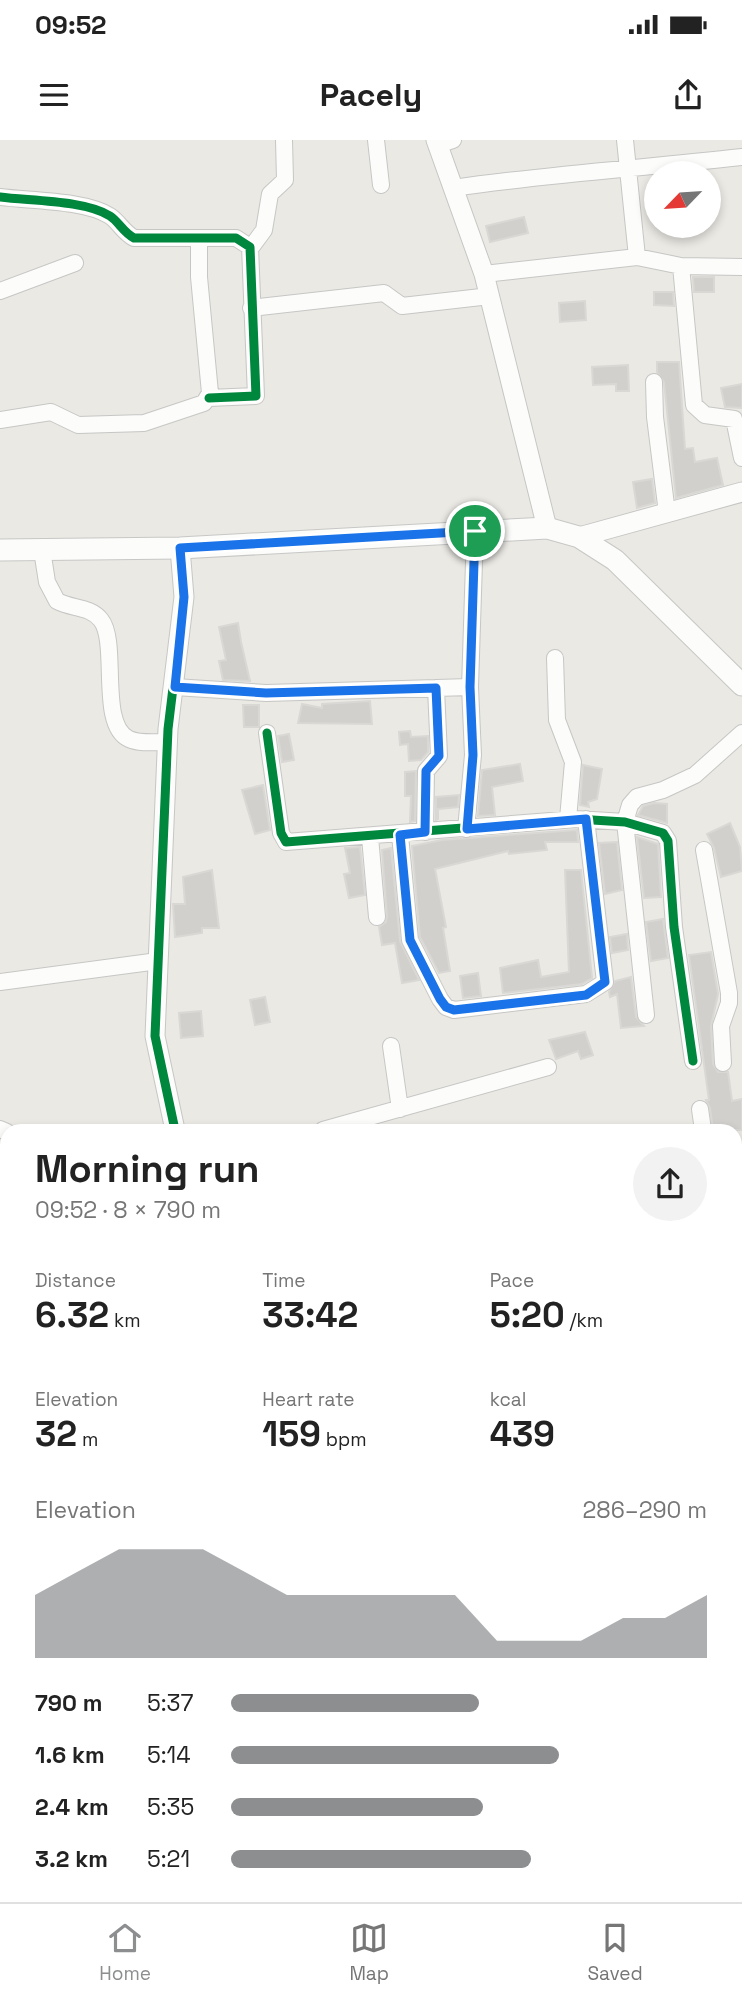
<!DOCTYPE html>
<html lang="en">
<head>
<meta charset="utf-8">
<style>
  :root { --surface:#fff; --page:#f2f2f2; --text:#222; --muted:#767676; --line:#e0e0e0; --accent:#8c8e90 }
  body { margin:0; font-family:"Space Grotesk",sans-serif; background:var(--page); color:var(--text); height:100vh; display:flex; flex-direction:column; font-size:26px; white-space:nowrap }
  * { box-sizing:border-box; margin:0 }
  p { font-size:23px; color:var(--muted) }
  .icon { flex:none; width:38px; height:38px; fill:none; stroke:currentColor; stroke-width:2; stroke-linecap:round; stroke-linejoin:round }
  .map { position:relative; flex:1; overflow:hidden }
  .side { position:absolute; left:0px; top:984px; width:742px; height:779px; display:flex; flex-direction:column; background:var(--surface); border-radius:21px 21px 0 0; box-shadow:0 4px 10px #0003 }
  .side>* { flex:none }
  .needle { width:46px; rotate:245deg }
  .fabs { position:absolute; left:644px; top:21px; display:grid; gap:14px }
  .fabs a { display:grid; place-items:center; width:77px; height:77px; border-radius:50%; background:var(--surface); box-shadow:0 4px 10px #0003; font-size:35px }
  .pin { position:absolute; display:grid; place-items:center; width:60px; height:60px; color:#fff; margin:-30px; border:4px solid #fff; border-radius:50%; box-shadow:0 2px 7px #0007 }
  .round { display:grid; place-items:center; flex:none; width:74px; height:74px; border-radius:37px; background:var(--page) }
  .overview { display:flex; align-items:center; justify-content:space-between; height:119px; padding:0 35px }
  h1 { font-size:38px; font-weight:800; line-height:52px }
  .figures { display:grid; grid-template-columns:repeat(3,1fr); gap:10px; height:119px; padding:7px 35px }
  .figures div { display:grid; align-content:center }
  .figures b { font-size:35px; font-weight:800 }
  .figures small { font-size:19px; font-weight:400 }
  .figures p { font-size:19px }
  .chart { height:196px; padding:14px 35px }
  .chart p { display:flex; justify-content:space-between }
  .chart svg { width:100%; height:126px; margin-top:7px; fill:var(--accent); opacity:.7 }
  ul { padding:0 35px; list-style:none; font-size:23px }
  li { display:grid; grid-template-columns:112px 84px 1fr; align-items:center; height:52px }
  li i { height:18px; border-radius:9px; background:var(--accent) }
  .status { display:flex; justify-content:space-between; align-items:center; height:49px; padding:0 35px; background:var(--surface); direction:ltr }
  .status svg { height:19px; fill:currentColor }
  header { display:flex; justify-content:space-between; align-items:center; height:91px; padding:0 35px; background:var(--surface); font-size:32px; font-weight:800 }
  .dock { display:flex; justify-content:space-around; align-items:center; height:98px; border-top:2px solid var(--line); background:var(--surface); font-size:19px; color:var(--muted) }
  .dock a { display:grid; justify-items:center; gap:4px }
  .dock .active { color:var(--accent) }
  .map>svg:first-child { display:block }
</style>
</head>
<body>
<div class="status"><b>09:52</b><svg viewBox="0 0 49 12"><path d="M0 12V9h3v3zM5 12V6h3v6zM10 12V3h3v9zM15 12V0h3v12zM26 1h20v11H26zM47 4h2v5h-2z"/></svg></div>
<header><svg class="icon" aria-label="menu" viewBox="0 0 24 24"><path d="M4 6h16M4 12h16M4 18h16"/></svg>Pacely<svg class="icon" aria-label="share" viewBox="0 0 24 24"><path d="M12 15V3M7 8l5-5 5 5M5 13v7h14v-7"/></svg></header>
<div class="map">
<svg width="742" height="1762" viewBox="0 0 742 1762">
  <rect width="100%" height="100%" fill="#eae9e4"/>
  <path fill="#d1d0cd" stroke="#d9d8d4" stroke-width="2" d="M524,77l4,16 -38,9 -4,-16z
    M693,137h21v15h-20z
    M654,152h19l1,14 -20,-1z
    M585,161l1,19 -26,2 -1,-19z
    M657,222h22l6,87 8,-1 2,14 22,-4 6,27 -47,13 -12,-116 -7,-10z
    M628,225l1,26h-13v-7l-23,1 -1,-18z
    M742,244v24l-17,-1 -4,-19z
    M652,339l3,24 -18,5 -4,-26z
    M238,483l3,19 9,39 -27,-1 -4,-19 7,-1 -7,-33z
    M370,561l2,23 -74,-1 4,-19 20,4v-4z
    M243,565h16v22h-15z
    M410,591l1,6 17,-1v16l-7,8 -12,1 -1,-17 -8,1 -1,-13z
    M289,594l5,26 -12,2 -4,-26z
    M520,624l3,17 -31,6 3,28 -17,1 4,-46z
    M583,625l19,4 -5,30 -9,3 1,5 -9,-2z
    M416,631l-1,50 -5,1 1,-26h-6v-24z
    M263,645l7,45 -15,4 -13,-44z
    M459,655l-1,12 -20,2v10l-2,1v-23z
    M654,663l13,1v19l-29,-8 5,-9z
    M730,683l10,24 2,24 -21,6 -7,-29 -7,-14z
    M577,690l1,12h-33l2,8 -38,4 -1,-3 -73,18 11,58 -3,1 7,43 -11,2 -19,-36 -8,-91 30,-6z
    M637,697l21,7 3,53 -17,1z
    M617,702l5,48 -17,4 -6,-51z
    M360,707l5,48 -16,3 -5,-24 6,-1 -5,-25z
    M391,708l9,93 19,39 -17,3 -7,-40 -13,2 -3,-18 7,-5 1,-6 -5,-66z
    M212,730l7,58h-17v5l-27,4 -2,-33h12l-2,-27z
    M565,730h16l11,108 -10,6 -79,9 -3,-25 38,-8 3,17 28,-5z
    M663,779l5,39 -17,3 -5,-39z
    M627,794l1,16 -16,3 -2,-16z
    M711,812l7,42 -7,32 2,38 5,8h10l4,29 10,-2v31h-29l-3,-22 -4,-8h3l-20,-145z
    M478,833l3,23 -18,2 -3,-22z
    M631,837l5,40 8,9 -23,2 -4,-34 -7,3 -1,-5 6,-11z
    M265,857l5,25 -15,3 -5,-25z
    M201,871l2,25 -22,2 -2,-25z
    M585,892l8,23 -12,4 -3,-8 -22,8 -7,-19z"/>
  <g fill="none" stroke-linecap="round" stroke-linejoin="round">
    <defs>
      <path id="minor" d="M376,0l5,45
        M625,0l12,117
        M438,5l15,-5
        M453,48c96,-14 192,-20 289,-31
        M0,57c30,4 85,3 110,19 9,6 13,16 24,22h102l14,9 6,149 -47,2
        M250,109l14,-19 6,-36 15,-14 -1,-40
        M681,126l13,139 11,10 29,4 8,39
        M484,134l153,-17 44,9 61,1
        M0,151l75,-28
        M251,168l133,-15 18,13 88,-10
        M654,242l1,35 12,96
        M0,280l51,-8 27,13 66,-2 60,-20 6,-10 -11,-116v-38
        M42,410l5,32 10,19c15,8 33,5 44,19 18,23 -3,105 28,119 11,5 27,3 38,3
        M555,518l2,62 16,42 -5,57
        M175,547l91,6 204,-6
        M267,593l14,100 5,9 290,-23 49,3 38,11 5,8 6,86 19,134
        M466,689l7,-74 -3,-68 5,-156
        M425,692l1,-61 13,-15 -3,-68
        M400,695l10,105 30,59 6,8 8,3 132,-16 19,-12 -19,-163
        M370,697l7,80
        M704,710l25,143v10l-8,23 2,37
        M0,842l158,-21
        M646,875l-21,-193 5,-17 7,-8 26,-7 32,-15 47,-42
        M391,906l9,63
        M700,969l3,21
        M0,989l7,3
        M323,990l225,-63
        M735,1033l7,-1
        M735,1253l7,29
        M0,1313l7,-3
        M735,1331l7,-4
        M0,1336l2,57 5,28
        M735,1375l7,-3
        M735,1388l7,7
        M0,1474l7,1
        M735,1588h7
        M0,1598l7,-1
        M0,1666l7,25
        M735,1698h7
        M157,1755l2,7
        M286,1755l1,7
        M440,1755l2,7
        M30,1762l19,-7
        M677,1762l1,-7"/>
      <path id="tertiary" d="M436,0l48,134 63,254
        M579,397l163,-45
        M175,990l-20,-94 13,-307 16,-132 -4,-49
        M222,1755l1,7"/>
      <path id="secondary" d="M0,410l180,-2 367,-20 32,9 36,23 127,125"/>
    </defs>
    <use href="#minor" stroke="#c6c6c5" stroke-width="18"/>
    <use href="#tertiary" stroke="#c6c6c5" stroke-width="21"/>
    <use href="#secondary" stroke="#c7c7c6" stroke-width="23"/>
    <use href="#minor" stroke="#fcfcfb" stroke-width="16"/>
    <use href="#tertiary" stroke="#fcfcfb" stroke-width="19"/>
    <use href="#secondary" stroke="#fcfcfb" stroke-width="21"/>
    <defs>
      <path id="cycleway" d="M0,57c30,4 85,3 110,19 9,6 13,16 24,22h102l14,9 6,149 -47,2
        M267,593l14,100 5,9 290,-23 49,3 38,11 5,8 6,86 19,134
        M175,990l-20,-94 13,-307 16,-132 -4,-49"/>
    </defs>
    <use href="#cycleway" stroke="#fff" stroke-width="13"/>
    <use href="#cycleway" stroke="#00873e" stroke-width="9"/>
  </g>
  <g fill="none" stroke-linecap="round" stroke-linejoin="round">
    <defs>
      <path id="route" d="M475,391l-5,156 3,68 -6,74 119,-10 19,163 -19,13 -132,15 -8,-3 -6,-8 -30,-59 -10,-105 25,-3 1,-61 13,-15 -3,-68 -170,5 -91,-6 9,-90 -4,-49z"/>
    </defs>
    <use href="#route" stroke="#fff" stroke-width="14"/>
    <use href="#route" stroke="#1a73e8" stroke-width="9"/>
  </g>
</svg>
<div class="fabs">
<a><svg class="needle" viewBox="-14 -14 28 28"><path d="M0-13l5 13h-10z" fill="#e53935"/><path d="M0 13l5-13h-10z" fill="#767676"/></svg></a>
</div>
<div class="pin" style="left:475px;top:391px;background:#1e9e55"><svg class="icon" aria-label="arrive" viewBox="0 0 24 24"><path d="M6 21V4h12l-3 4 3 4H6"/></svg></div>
<section class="side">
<div class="overview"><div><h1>Morning run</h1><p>09:52 · 8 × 790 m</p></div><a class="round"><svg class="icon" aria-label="share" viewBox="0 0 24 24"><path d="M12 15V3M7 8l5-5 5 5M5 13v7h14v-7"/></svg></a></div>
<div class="figures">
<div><p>Distance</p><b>6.32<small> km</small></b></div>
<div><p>Time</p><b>33:42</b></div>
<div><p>Pace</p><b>5:20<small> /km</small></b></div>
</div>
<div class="figures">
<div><p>Elevation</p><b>32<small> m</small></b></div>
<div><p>Heart rate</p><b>159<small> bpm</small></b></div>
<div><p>kcal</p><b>439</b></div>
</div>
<div class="chart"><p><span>Elevation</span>286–290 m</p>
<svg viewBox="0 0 160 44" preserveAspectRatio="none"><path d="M0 44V22L10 14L20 6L30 6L40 6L50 14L60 22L70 22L80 22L90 22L100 22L110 38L120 38L130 38L140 30L150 30L160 22V44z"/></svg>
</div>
<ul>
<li><b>790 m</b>5:37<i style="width:52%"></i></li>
<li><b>1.6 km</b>5:14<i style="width:69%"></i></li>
<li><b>2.4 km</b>5:35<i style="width:53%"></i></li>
<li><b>3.2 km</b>5:21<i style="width:63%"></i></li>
</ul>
</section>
</div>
<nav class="dock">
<a class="active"><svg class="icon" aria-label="home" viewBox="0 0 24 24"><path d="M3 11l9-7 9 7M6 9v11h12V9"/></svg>Home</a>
<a><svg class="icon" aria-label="map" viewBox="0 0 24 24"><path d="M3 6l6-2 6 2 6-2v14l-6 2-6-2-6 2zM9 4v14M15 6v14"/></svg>Map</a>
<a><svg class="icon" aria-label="saved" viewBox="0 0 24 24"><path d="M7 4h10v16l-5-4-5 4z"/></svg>Saved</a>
</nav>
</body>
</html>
